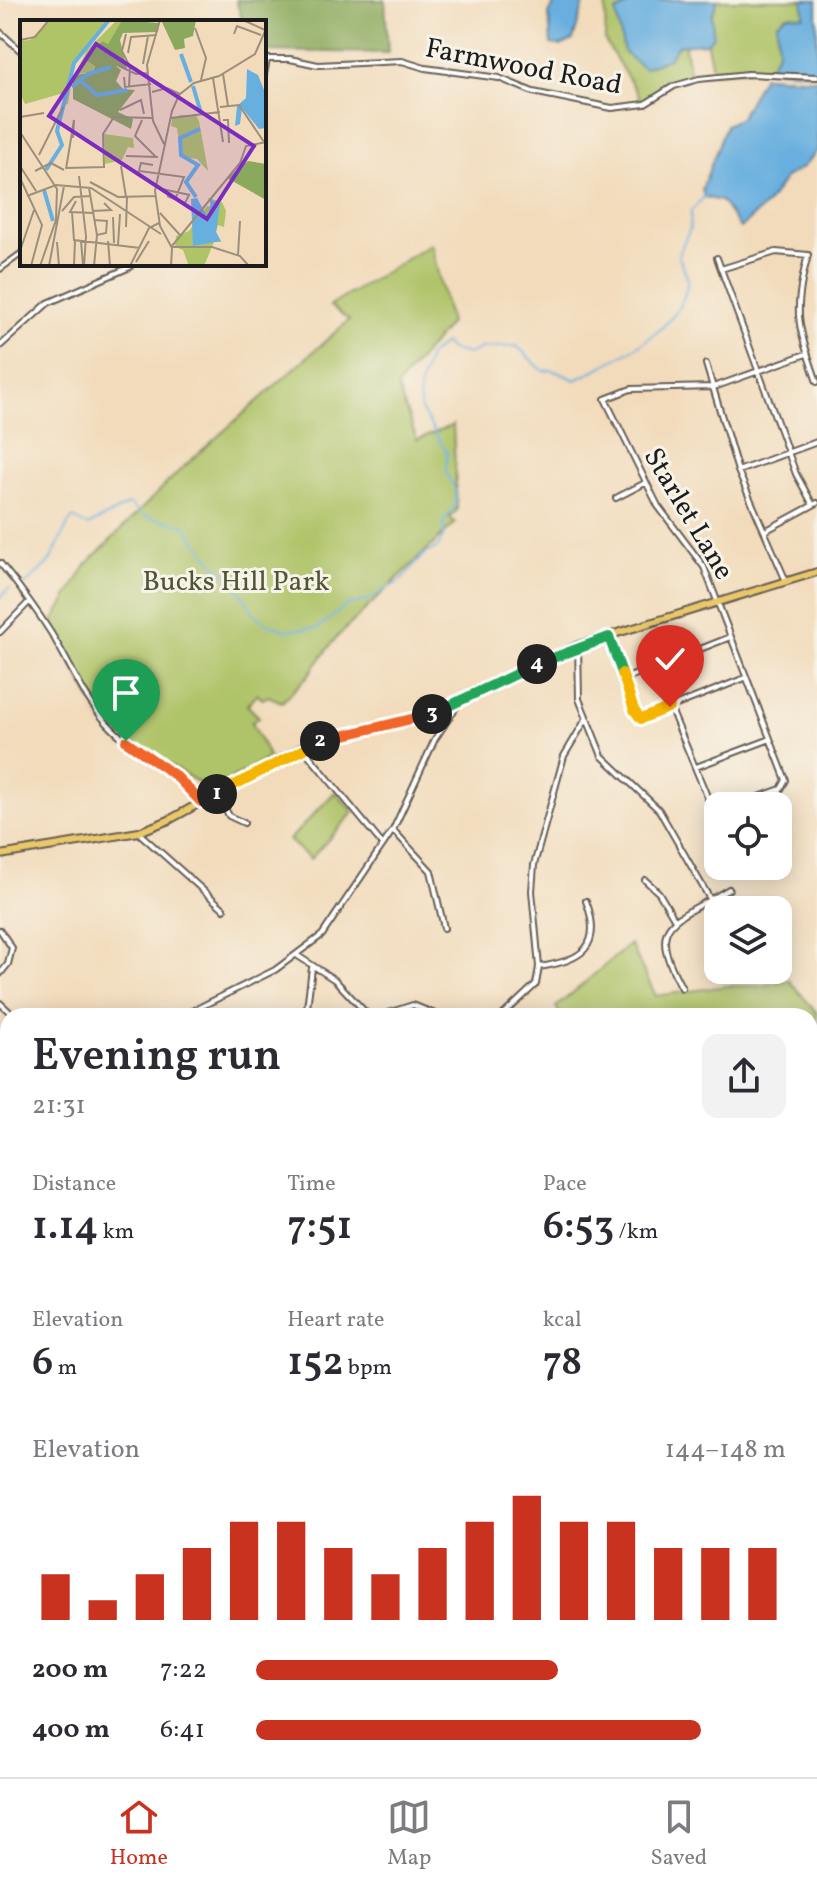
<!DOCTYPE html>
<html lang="en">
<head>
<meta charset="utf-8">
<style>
  :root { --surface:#fff; --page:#f2f2f3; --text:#2b2b33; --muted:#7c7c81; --line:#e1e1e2; --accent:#c8321e }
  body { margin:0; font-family:Vollkorn,serif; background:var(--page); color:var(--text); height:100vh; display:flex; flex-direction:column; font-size:30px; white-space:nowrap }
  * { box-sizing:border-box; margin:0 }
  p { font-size:26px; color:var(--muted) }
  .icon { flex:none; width:44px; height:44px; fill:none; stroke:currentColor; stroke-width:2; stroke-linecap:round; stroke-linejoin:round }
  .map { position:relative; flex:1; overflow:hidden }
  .side { position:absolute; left:0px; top:1008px; width:818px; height:770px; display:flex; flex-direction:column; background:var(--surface); border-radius:24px 24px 0 0; box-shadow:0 4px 20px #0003 }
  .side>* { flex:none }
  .tools { position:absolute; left:704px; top:792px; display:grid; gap:16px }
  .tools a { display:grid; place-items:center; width:88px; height:88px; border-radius:16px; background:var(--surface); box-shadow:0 4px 20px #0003; font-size:40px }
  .pin { position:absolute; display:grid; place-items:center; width:68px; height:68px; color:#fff; margin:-82px -34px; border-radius:50% 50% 50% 0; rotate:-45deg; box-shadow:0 0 8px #0007 }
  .pin .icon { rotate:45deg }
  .km { position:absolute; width:40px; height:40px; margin:-20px; border-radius:50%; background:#222; color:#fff; font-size:22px; line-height:40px; text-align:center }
  .round { display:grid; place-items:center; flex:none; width:84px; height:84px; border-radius:16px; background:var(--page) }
  .overview { display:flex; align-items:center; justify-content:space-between; height:136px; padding:0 32px }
  h1 { font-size:44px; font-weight:600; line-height:60px }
  .figures { display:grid; grid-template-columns:repeat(3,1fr); gap:12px; height:136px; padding:8px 32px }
  .figures div { display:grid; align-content:center }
  .figures b { font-size:40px; font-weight:600 }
  .figures small { font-size:22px; font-weight:400 }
  .figures p { font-size:22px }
  .chart { height:224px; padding:16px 32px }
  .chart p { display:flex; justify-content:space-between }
  .chart svg { width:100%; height:144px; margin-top:8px; stroke:var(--accent); stroke-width:6 }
  ul { padding:0 32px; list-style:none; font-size:26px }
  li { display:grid; grid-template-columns:128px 96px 1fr; align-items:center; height:60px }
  li i { height:20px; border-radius:10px; background:var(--accent) }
  .dock { display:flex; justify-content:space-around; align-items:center; height:112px; border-top:2px solid var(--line); background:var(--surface); font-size:22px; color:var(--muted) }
  .dock a { display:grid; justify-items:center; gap:4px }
  .dock .on { color:var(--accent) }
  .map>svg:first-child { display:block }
</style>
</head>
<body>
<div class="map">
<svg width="817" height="1777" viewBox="0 0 817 1777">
  <rect width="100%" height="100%" fill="#f7f3e8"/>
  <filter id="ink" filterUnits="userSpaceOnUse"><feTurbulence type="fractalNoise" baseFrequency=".0125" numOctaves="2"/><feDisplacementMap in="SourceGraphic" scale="16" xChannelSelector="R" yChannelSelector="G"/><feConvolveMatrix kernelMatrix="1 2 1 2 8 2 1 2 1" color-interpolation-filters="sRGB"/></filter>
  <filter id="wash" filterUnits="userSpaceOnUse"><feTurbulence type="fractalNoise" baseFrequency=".006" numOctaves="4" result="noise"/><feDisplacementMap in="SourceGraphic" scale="32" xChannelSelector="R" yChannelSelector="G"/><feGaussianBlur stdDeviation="1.8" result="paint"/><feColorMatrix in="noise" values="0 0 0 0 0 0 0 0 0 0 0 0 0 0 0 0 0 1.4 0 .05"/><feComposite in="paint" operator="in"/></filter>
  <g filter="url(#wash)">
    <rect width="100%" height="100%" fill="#f2dbbb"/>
    <path fill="#afc367" stroke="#667042" stroke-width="2" d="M606,0h211v72l-51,-4 -53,5 -12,-57 -19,13 8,48 -17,5 -31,19 -37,-60z
      M431,244l19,79 -53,63 20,54 36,-15 4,85 -7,7 5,6 -119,115 -30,40 -24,24 -14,-6 -5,3 -6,-5 -10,11 12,12 -7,5 17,36 -58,32 -82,-49 -37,-39 -41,-77 35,-60 95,-96 168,-149 -19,-14z
      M335,792l19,20 -44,47 -21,-19z
      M630,944l26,52 70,-10h35l28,-6 28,33v158l-7,6v-161h-249l-5,-9z
      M173,1770h163l5,7h-257z
      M456,1770h122l3,7h-133z"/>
    <path fill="#8ba95c" stroke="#54623c" stroke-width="2" d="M236,0h149l3,53 -124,-2v-29h-21z
      M8,1454v303l-8,-3v-287z"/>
    <path fill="#67afdf" stroke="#42667e" stroke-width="2" d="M585,0l-12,40 -12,6 -10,-2 -2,-30 7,-13z
      M626,0h92l-6,15 1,21 -6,7 -29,2 -9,13 -25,10 -20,-15 -8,-41 11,-6z
      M803,0h14v73l-49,-4 10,-18 -1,-28 10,-8 17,1z
      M763,76l54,3v72l-14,16 -18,11 -18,26 -27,24 -19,-27 -17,-4 -2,-8 24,-64 14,-7z"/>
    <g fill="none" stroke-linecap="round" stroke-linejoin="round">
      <path stroke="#67afdf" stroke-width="2" d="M144,516l40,9 31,40 17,14 22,34 10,9 21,8 33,-2 29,-23 19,-4 36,-21 21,-25 15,-8 7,-14 -2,-9 13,-20 -1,-15 -9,-17 1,-19 -27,-45 -1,-19 10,-33 15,-13 5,6 19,5 13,-6 36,-2 26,25 9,-1 24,10c36,-20 104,-47 111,-95 2,-10 -6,-21 -9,-30l12,-26 1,-18 14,-15
        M19,583l7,1 24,-23 19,-39 5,-4 14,8 41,-22 11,10
        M0,597l10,-9
        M810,1638l7,-1
        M486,1777l13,-7"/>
    </g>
  </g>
  <g filter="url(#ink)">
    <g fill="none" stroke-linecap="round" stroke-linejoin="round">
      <defs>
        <path id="minor" d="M0,32l22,20
          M264,59h26l28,6 84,-4 23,7 74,10 34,14 79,16 33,-4 29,-18 25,-7 49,-5 69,3
          M264,74l3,-14
          M717,258l79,216 17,31
          M0,269l22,-16
          M721,269l55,-17 32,3c-16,59 -10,71 9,127
          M0,346l48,-43 82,-36
          M706,364l32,107 48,110
          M738,471l79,-29
          M616,498l29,-15
          M765,531l52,-28
          M0,563c18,22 36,46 51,70 19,30 31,63 56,90 28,31 68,47 94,79
          M0,632l28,-29
          M609,637l25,73 7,9 104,-41
          M578,645l1,54 23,57 57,54 59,103
          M624,679l104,-41
          M670,707l44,106 4,-1
          M302,747l81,98
          M696,767l72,-27
          M218,793l11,23 15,7
          M734,806l47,-17 5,-9 -82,-213 -46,-61 -53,-107 26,-10 83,-2 92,-33
          M393,830l38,41 13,57
          M139,833l85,76
          M645,880l14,13 16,27
          M0,930l12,18 -4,16 -8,10
          M298,956l37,24 34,36
          M539,967c41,-6 65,-19 47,-66
          M682,988c-38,-68 -8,-66 47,-99
          M0,1003l14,13
          M182,1016l93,-46 47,-35 71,-105 42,-91 22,-33
          M306,1016l6,-48
          M379,1016l34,-11 27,11
          M502,1016l34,-32 3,-17 -7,-76 2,-26 30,-109 22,-37
          M0,1178l8,-8
          M810,1183l7,-6
          M810,1243l7,11
          M0,1267l8,-8
          M0,1267l8,6
          M810,1320l7,-3
          M0,1409l8,-12
          M810,1429l7,-2
          M810,1499l7,-4
          M810,1523l7,-1
          M810,1699l7,-3"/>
        <path id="major" d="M0,855l139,-23 30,-12 133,-73 138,-35 138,-67 239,-73"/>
      </defs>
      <use href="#minor" stroke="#675f54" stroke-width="8"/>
      <use href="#major" stroke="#675f54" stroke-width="10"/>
      <use href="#minor" stroke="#fff" stroke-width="4"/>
      <use href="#major" stroke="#eac769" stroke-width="6"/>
      <path stroke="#1c1c1c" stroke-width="2" stroke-dasharray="12 6" stroke-linecap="butt" d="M810,1575l7,-2
        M430,1777l10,-7"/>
    </g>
  </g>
  <g fill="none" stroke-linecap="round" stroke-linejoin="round" filter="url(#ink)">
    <defs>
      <path id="split-1" d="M126,741l50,35 25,26 16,-8"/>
      <path id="split-2" d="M217,794l103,-53"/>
      <path id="split-3" d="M320,741l112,-27"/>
      <path id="split-4" d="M432,714l105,-50"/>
      <path id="split-5" d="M537,664l72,-27 13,36"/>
      <path id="split-6" d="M622,673l12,37 7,9 29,-12"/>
    </defs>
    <use href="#split-1" stroke="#fff" stroke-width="16"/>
    <use href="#split-2" stroke="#fff" stroke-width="16"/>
    <use href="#split-3" stroke="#fff" stroke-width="16"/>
    <use href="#split-4" stroke="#fff" stroke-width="16"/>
    <use href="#split-5" stroke="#fff" stroke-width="16"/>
    <use href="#split-6" stroke="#fff" stroke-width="16"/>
    <use href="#split-1" stroke="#f0652b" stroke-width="10"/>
    <use href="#split-2" stroke="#f5b400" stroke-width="10"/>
    <use href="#split-3" stroke="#f0652b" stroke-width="10"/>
    <use href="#split-4" stroke="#22a559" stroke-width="10"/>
    <use href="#split-5" stroke="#22a559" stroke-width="10"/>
    <use href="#split-6" stroke="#f5b400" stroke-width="10"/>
  </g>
  <g text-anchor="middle" stroke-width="6" stroke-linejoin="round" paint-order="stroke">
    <g font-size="28" fill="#1c1c1c" stroke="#f7f3e8">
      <text transform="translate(524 65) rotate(11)" y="10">Farmwood Road</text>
      <text transform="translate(690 513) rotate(59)" y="10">Starlet Lane</text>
    </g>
    <g font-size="28" fill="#4f5636" stroke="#f7f3e8">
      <text x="236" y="590">Bucks Hill Park</text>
    </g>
  </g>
  <g transform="translate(20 20)">
    <rect width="246" height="246" fill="#f2dbbb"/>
    <path d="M30,0h58l-33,39 -7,45 -5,1 2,-9 -5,-2 -35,10 -5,-11v-52l10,-1zM97,0h5l-14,24 -5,-3 -10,8 -7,11 9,5 -2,8 -18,1 12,-24zM161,95h15l3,6 9,50 -11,-12 -16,-2 -4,-29 -6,-2 1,-7zM84,114l29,4 1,10 -6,-1 -6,13 -17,4zM188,178l14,4 4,9 -2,16 -6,-2 -2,7 5,10h-7l-10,24h-15l-6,-16 -8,-3 1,-11 13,-5 18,-25 5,1z" fill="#afc367"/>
    <path d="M102,0l37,3 -1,9 -35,1 -3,7 7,29 -11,-3 5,4 -5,11 7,8 12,1 -17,22 15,7 -2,10 -58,-30v-24l20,-2 2,-7 -9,-6 6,-11 11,-8 5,3zM141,0h35l-3,16 -9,3 1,9 -10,2zM228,141l18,3v36l-39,-22z" fill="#8ba95c"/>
    <path d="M227,49l11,6 8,20v33l-7,1 -17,-21 -2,16 -5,2 2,-20 9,-8zM177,178l11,20 3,-18 9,4 -4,28 5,9 -28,5 -2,-47z" fill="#67afdf"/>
    <path fill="none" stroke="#67afdf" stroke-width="4" d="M161,34l10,28M61,61l16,14 30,-5M173,66l8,27M52,67l16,-13 23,-7M26,150l16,-25 -5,-14 17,-68 35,-43M24,170l9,31M176,177l-10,-15 12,-17 -17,-10 -1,-17 20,-9"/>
    <path fill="none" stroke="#9c8f7b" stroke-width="2" d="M140,0l-13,45 6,56 11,23M223,0l22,10M175,8l11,30 -5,22M106,14l-4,17 8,16 -1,20M214,14l3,-8 24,9M0,20l15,-3 14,-17M108,33l3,-16 26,-2M123,44l5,-28M99,46l17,8 12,-1M203,54l5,32M104,57l1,10 26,-3M193,58l10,64M132,72l15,-4 13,6M200,87l19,-2 25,37M100,90l21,-10 3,14M0,97l24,-4M151,98l49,-6M122,100l-7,16 21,21M203,100h5l1,23M0,112l37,57 -1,31 -16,46M19,135l24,-48M106,136l32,1M133,145l-12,-2 -2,8 45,6 -8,20M0,146l16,25M101,146l5,31M46,148l38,-1 -1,-33 11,-17 38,1M46,149l8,-49 -1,18M15,151l16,-8 13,7M59,156l7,60 -2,30M0,158l22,47 -11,41M70,162l28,15 38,-1M69,168l8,47 -3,31M142,169l28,6M7,176l29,-11 35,3 70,46M147,176l18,7 4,-8M56,181l-6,11 23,1M42,191l12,-14 16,-1M72,191l19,-1 -7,-7M52,192l2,28 66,8M140,193l20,22M93,197l1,26M74,200l13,1 -1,12 -9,2M106,207l1,-30M61,221l2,24M88,221l2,25M37,222l2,24M98,225l2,-31M152,226l68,-83 6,-17 20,-4M152,227h40l28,9 9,10M0,231l14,-41M218,235l2,-34M116,242l13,-21M29,246l15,-80M54,246l1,-26M110,246l19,-38 10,-5M151,246l1,-18 -12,-22 -5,-35 17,-80 7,-16 15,-12 25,-7 36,-22 11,-25"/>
    <path fill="#7b2cbf" fill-opacity="0.15" stroke="#7b2cbf" stroke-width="4" d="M76,24l158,102 -47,73 -158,-103z"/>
    <rect width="246" height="246" fill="none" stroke="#1c1c1c" stroke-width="4"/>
  </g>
</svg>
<div class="tools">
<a><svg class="icon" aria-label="locate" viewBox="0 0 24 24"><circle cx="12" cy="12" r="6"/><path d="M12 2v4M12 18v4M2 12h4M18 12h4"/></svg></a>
<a><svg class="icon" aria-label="layers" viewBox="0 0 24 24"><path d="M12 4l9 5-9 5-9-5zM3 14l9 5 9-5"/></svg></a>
</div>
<div class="pin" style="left:126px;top:741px;background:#1e9e55"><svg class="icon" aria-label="arrive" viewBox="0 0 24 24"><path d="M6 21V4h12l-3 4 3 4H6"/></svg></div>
<div class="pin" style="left:670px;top:707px;background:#d93025"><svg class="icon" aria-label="check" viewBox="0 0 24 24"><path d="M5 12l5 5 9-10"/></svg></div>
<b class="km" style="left:217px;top:794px">1</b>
<b class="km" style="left:320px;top:741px">2</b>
<b class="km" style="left:432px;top:714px">3</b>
<b class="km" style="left:537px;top:664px">4</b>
<section class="side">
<div class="overview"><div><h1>Evening run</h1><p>21:31</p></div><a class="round"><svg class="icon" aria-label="share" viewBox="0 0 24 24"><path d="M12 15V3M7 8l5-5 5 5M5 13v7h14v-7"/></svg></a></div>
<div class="figures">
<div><p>Distance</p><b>1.14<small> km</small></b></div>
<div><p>Time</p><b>7:51</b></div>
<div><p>Pace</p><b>6:53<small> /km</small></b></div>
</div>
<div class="figures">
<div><p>Elevation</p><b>6<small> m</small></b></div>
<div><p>Heart rate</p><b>152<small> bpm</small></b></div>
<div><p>kcal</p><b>78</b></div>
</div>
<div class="chart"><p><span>Elevation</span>144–148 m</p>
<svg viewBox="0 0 160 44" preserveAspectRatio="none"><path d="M5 44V30M15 44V38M25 44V30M35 44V22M45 44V14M55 44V14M65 44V22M75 44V30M85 44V22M95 44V14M105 44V6M115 44V14M125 44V14M135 44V22M145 44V22M155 44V22"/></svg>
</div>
<ul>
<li><b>200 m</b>7:22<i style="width:57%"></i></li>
<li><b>400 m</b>6:41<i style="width:84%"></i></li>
</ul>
</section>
</div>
<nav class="dock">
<a class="on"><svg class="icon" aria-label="home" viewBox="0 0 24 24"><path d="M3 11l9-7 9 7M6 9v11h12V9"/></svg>Home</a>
<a><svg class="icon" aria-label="map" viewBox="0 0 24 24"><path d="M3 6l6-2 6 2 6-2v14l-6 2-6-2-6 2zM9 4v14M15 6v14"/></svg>Map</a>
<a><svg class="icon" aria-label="saved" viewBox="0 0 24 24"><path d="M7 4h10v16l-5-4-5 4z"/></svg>Saved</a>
</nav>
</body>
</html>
